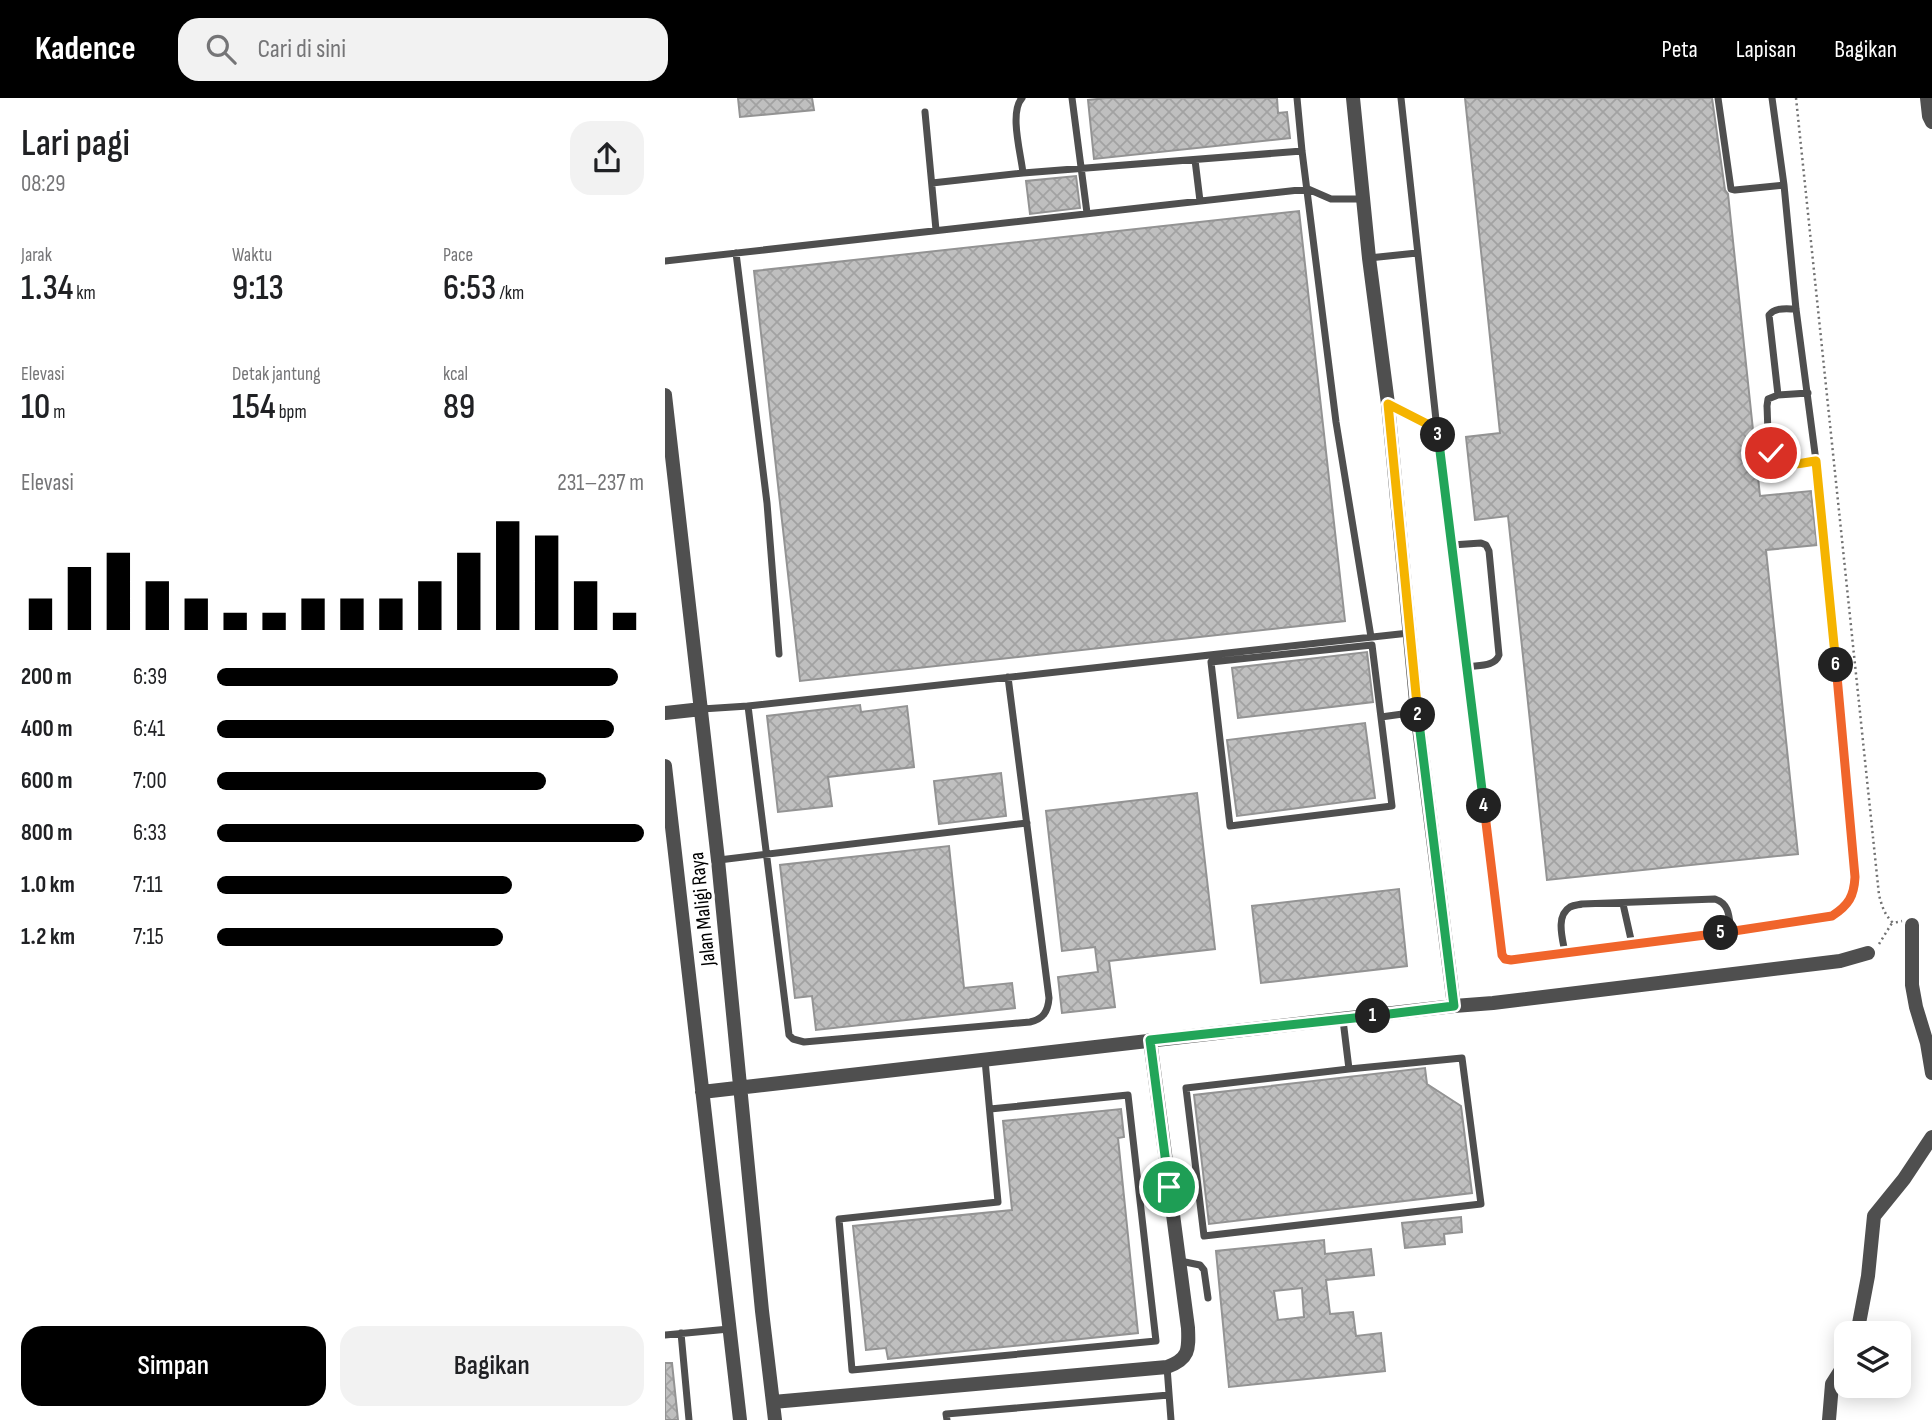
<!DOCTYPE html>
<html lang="id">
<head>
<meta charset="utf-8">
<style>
  :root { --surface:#fff; --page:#f2f2f2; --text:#202124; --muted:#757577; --accent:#000 }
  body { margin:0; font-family:"Sofia Sans Condensed",sans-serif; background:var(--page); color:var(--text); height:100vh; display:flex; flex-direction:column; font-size:26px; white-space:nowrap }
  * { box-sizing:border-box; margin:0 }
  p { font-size:23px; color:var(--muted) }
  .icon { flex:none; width:38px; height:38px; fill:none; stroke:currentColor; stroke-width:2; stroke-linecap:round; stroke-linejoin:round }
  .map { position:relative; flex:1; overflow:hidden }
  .details { display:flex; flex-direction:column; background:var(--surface); width:665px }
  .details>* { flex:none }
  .tools { position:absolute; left:1169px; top:1223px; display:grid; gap:14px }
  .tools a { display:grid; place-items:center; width:77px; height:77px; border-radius:14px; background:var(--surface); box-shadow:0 4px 18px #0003; font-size:35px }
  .pin { position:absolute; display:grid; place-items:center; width:60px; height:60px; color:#fff; margin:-30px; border:4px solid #fff; border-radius:50%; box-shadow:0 2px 7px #0007 }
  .km { position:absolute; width:35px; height:35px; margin:-18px; border-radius:50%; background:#222; color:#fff; font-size:19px; line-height:35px; text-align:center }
  .round { display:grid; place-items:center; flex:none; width:74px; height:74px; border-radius:21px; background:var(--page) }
  .summary { display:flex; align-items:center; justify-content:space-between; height:119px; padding:0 21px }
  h1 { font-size:38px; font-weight:600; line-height:52px }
  .stats { display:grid; grid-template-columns:repeat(3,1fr); gap:10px; height:119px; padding:7px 21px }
  .stats div { display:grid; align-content:center }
  .stats b { font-size:35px; font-weight:600 }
  .stats small { font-size:19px; font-weight:400 }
  .stats p { font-size:19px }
  .chart { height:196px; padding:14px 21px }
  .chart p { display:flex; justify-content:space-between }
  .chart svg { width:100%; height:126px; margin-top:7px; stroke:var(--accent); stroke-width:6 }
  .action { display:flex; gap:14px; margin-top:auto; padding:14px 21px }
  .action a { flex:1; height:80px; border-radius:21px; background:var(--accent); color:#fff; font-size:28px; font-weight:600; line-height:80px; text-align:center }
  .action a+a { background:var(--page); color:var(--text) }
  ul { padding:0 21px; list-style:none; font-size:23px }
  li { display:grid; grid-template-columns:112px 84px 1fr; align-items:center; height:52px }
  li i { height:18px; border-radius:9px; background:var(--accent) }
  header { display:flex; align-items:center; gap:42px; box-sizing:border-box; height:98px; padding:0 35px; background:var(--accent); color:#fff }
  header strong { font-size:33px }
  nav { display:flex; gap:38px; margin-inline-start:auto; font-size:24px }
  .search { width:490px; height:63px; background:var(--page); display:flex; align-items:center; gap:18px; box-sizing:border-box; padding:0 24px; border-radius:21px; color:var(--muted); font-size:26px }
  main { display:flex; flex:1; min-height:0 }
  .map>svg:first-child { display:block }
</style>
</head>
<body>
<header>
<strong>Kadence</strong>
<div class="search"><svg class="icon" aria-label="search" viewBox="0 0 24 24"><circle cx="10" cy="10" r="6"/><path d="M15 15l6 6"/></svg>Cari di sini</div>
<nav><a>Peta</a><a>Lapisan</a><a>Bagikan</a></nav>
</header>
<main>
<section class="details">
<div class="summary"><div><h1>Lari pagi</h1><p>08:29</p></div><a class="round"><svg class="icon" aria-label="share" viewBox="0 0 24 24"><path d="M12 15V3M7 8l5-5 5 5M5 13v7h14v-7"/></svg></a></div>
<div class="stats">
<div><p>Jarak</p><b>1.34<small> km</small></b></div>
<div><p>Waktu</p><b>9:13</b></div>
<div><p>Pace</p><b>6:53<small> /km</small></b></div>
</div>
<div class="stats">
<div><p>Elevasi</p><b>10<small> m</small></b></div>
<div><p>Detak jantung</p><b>154<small> bpm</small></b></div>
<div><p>kcal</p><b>89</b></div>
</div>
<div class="chart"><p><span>Elevasi</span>231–237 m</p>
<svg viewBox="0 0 160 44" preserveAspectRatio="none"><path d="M5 44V33M15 44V22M25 44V17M35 44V27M45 44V33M55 44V38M65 44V38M75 44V33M85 44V33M95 44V33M105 44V27M115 44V17M125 44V6M135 44V11M145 44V27M155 44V38"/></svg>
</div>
<ul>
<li><b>200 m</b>6:39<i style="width:94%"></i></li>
<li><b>400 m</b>6:41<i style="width:93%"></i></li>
<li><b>600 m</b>7:00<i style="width:77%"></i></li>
<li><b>800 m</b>6:33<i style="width:100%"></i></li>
<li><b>1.0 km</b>7:11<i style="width:69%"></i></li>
<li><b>1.2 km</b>7:15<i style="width:67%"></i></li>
</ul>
<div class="action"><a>Simpan</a><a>Bagikan</a></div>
</section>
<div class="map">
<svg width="1267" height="1322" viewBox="0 0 1267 1322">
  <defs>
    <pattern id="building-cross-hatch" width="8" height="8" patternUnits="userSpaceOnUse" patternTransform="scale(1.75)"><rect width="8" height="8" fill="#bfbfbf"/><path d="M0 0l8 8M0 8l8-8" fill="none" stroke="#a2a2a2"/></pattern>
  </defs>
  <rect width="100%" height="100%" fill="#fff"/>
  <path fill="url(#building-cross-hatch)" stroke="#939393" stroke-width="2" fill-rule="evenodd" d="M73,0h74l2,12 -74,7z
    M441,0h171l1,15 9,-1 3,26 -196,21 -6,-59z
    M800,0h247l13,92 3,4 32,302 51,-5 6,54 -51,5 32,304 -251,26 -39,-364 -33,4 -9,-83 34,-4z
    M411,78l4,32 -50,6 -4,-33z
    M634,113l46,410 -545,60 -46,-410z
    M702,554l6,50 -135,16 -6,-50z
    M195,607l1,7 46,-6 7,61 -86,10 4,29 -54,6 -11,-96z
    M700,625l10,75 -138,18 -10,-76z
    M336,675l5,43 -67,8 -5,-43z
    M532,695l18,156 -106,12 6,46 -53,6 -4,-36 40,-5 -3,-25 -33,4 -16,-140z
    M284,748l15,142 48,-5 3,25 -199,22 -4,-34 -17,2 -15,-133z
    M734,791l8,77 -146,17 -9,-77z
    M760,970l2,16 34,22 11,87 -263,31 -15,-129z
    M456,1011l3,28 -6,1 20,195 -250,26 -2,-11 -20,2 -13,-124 159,-16 -9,-89z
    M796,1119l1,15 -18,2 1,10 -40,4 -3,-25z
    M659,1142l1,14 46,-5 3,26 -48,5 4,34 23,-2 3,24 25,-3 4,38 -156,16 -13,-136zM637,1190l2,29 -26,3 -4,-29z
    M0,1265h7l6,57h-13z"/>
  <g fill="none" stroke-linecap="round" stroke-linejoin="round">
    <path stroke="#717171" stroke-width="2.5" stroke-dasharray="2 3.5" stroke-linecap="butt" d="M1131,0l83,797c3,11 5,19 14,28l9,-2
      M1214,846l13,-21"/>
    <path stroke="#4f4f4f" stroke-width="7" d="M357,0c-13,14 -1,56 1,75
      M407,0l15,115
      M632,0l5,53 34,271 35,215
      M736,0l36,331 65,526 3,4 6,1 220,-28 101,-16c17,-11 22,-20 23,-39l-14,-164 -25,-252 -20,-152 -12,-124 -12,-87
      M1053,0l13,91 4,1 49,-5
      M260,14l11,118
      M530,62l5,41
      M267,85l91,-10 279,-22
      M71,155l31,250 12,151
      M704,160l48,-5
      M0,163l643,-72 23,10h33
      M1143,295l-30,2 -10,4 -1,7c1,13 -1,55 14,58 10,2 24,-1 35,-3
      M1113,297l-9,-80c6,-8 17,-6 27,-6
      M723,307l49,24
      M787,447l29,-2 5,2 3,6 10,104c-4,12 -21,10 -32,12
      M707,547l20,161 -162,20 -19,-164z
      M83,608l41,329 4,4 11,3 226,-20c13,-3 18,-10 19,-24l-41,-321
      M37,611l46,-3 661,-73
      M716,619l36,-5
      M54,762l308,-37
      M958,806l9,40
      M900,855c-2,-13 -10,-37 5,-46 4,-2 8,-2 12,-3l133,-5c15,5 14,18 16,33
      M678,922l6,49 -163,19 18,148 277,-32 -19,-146 -113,11
      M320,962l13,142 -159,17 13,151 304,-29 -28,-246 -138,14
      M515,1163l20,4 4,5 4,28
      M16,1235l8,87
      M0,1237l64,-6
      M502,1269l4,53
      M282,1322l-1,-6 223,-19"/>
    <path stroke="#4f4f4f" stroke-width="14" d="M1262,0l2,18 3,6
      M0,297l53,465 44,451 13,109
      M0,615l37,-4
      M0,668l75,654
      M1247,827v60l4,22 11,36 5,30
      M789,908l39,-3 347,-42 28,-8
      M37,994l752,-86 -37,-294 -29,-308 -19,-146 -16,-160
      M1192,1236l11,-58 6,-60 30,-37 28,-42
      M108,1304l394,-35c22,-8 22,-17 21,-39l-38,-288
      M1164,1322l3,-36 14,-22"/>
  </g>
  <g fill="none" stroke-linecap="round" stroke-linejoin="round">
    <defs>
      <path id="split-1" d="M504,1089l-19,-147 223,-24"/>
      <path id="split-2" d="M708,918l81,-10 -36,-291"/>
      <path id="split-3" d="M753,617l-30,-311 49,25 1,6"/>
      <path id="split-4" d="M773,337l46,371"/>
      <path id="split-5" d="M819,708l18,149 3,4 6,1 210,-27"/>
      <path id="split-6" d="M1056,835l111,-17c17,-11 22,-20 23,-39l-19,-212"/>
      <path id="split-7" d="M1106,355c11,17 27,10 45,8l20,204"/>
    </defs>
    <use href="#split-1" stroke="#fff" stroke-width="14"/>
    <use href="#split-2" stroke="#fff" stroke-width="14"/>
    <use href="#split-3" stroke="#fff" stroke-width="14"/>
    <use href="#split-4" stroke="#fff" stroke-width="14"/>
    <use href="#split-5" stroke="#fff" stroke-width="14"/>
    <use href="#split-6" stroke="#fff" stroke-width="14"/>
    <use href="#split-7" stroke="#fff" stroke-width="14"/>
    <use href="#split-1" stroke="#22a559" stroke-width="9"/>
    <use href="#split-2" stroke="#22a559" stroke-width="9"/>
    <use href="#split-3" stroke="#f5b400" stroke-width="9"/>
    <use href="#split-4" stroke="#22a559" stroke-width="9"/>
    <use href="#split-5" stroke="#f0652b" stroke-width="9"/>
    <use href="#split-6" stroke="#f0652b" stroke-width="9"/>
    <use href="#split-7" stroke="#f5b400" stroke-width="9"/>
  </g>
  <g text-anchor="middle" stroke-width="6" stroke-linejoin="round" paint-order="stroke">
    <g font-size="21" fill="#000" stroke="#fff">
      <text transform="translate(37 811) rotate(-96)" y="7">Jalan Maligi Raya</text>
    </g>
  </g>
</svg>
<div class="tools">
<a><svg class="icon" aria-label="layers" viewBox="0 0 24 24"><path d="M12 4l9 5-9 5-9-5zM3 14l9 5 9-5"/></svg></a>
</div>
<div class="pin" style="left:504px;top:1089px;background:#1e9e55"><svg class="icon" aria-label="arrive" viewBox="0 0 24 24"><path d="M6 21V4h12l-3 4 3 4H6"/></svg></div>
<div class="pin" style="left:1106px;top:355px;background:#d93025"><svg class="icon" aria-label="check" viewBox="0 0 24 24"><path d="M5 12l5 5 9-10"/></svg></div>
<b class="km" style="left:708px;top:918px">1</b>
<b class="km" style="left:753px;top:617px">2</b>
<b class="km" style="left:773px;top:337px">3</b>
<b class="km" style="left:819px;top:708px">4</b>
<b class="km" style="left:1056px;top:835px">5</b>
<b class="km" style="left:1171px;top:567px">6</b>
</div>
</main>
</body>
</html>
